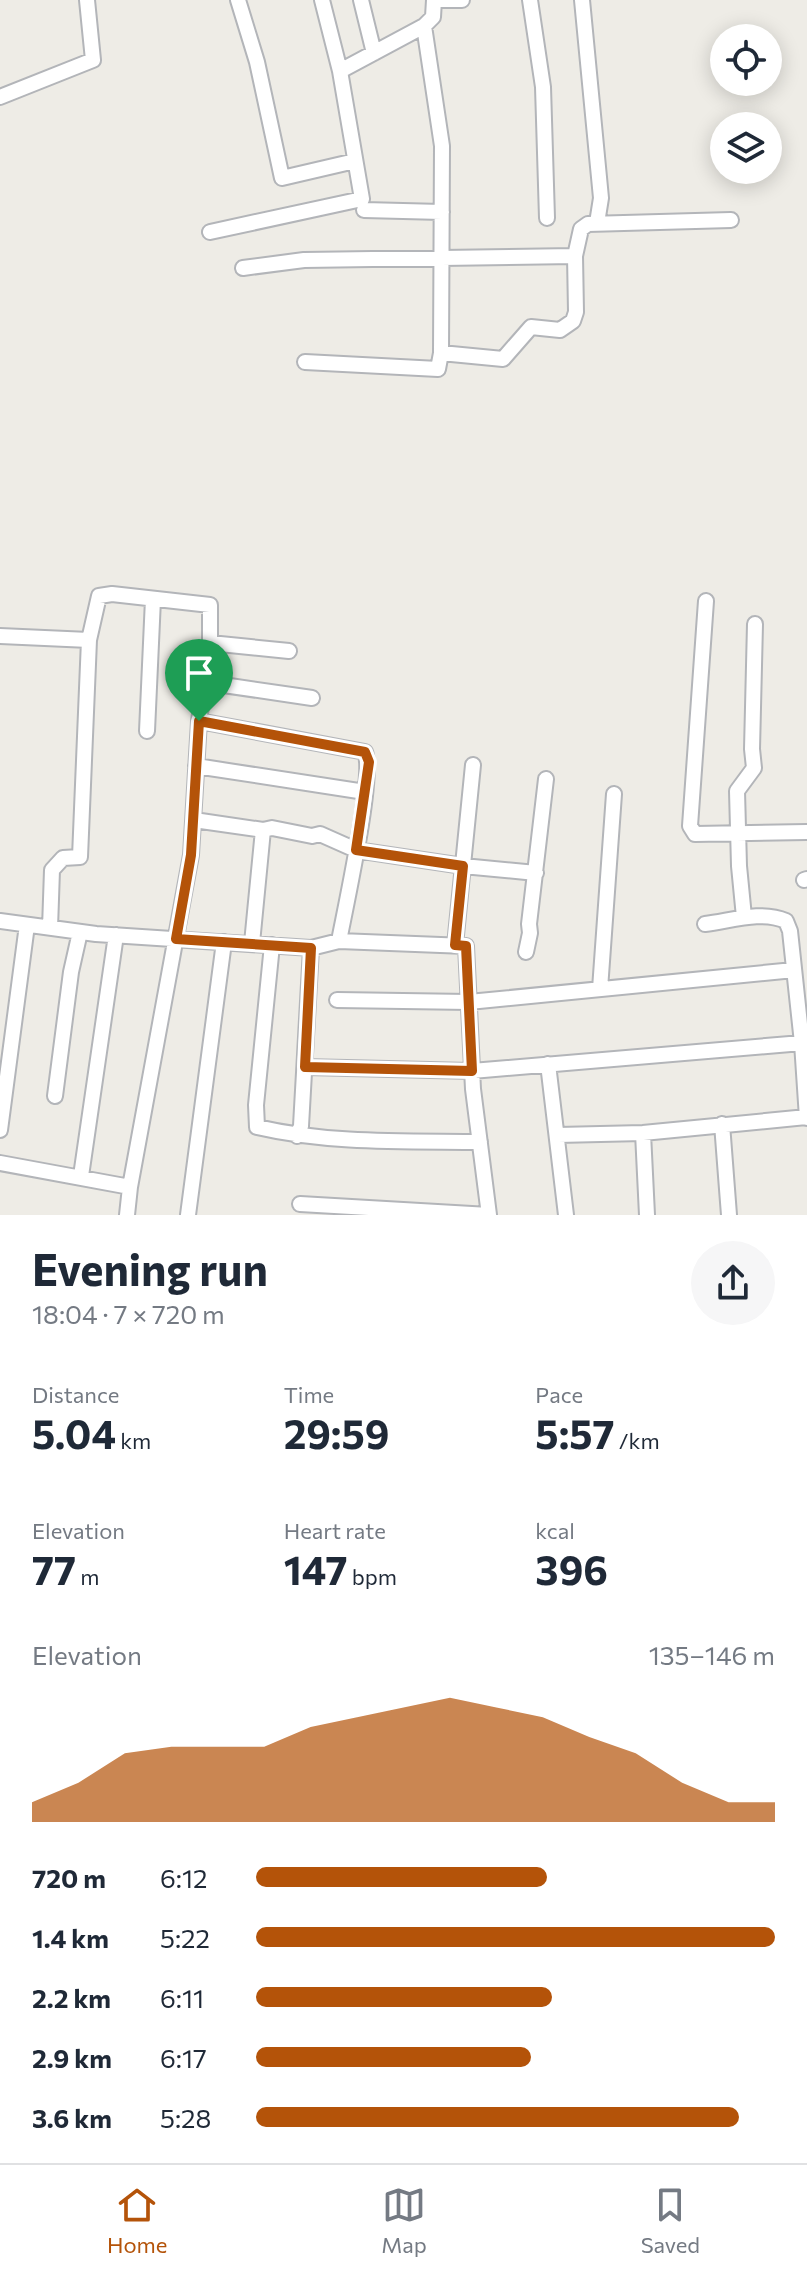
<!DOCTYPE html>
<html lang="en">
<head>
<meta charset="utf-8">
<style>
  :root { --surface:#fff; --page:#f6f6f7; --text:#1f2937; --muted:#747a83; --line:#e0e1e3; --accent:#b45309 }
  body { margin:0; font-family:Commissioner,sans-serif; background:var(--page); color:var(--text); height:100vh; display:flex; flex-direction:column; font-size:30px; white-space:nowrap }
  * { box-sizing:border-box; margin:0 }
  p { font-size:26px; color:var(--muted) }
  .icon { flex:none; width:44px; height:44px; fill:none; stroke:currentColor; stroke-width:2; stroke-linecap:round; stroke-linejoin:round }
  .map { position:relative; height:1215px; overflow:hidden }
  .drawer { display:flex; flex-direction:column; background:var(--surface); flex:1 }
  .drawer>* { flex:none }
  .controls { position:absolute; left:710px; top:24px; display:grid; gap:16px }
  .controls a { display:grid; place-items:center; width:72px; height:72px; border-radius:50%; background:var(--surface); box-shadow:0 4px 20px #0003; font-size:40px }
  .pin { position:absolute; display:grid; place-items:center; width:68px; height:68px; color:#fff; margin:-82px -34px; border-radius:50% 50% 50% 0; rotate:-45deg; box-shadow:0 0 8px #0007 }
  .pin .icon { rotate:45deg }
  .round { display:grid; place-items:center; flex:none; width:84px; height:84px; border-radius:42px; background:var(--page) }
  .headline { display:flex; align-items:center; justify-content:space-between; height:136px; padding:0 32px }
  h1 { font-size:44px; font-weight:700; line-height:60px }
  .figures { display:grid; grid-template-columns:repeat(3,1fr); gap:12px; height:136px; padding:8px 32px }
  .figures div { display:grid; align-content:center }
  .figures b { font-size:40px; font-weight:700 }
  .figures small { font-size:22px; font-weight:400 }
  .figures p { font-size:22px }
  .chart { height:224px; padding:16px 32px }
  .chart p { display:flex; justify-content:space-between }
  .chart svg { width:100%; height:144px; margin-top:8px; fill:var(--accent); opacity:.7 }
  ul { padding:0 32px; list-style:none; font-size:26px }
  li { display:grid; grid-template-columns:128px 96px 1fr; align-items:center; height:60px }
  li i { height:20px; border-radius:10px; background:var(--accent) }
  .dock { display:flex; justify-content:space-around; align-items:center; height:112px; border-top:2px solid var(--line); background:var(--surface); font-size:22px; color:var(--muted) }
  .dock a { display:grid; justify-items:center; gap:4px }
  .dock .on { color:var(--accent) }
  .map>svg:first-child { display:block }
</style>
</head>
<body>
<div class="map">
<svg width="807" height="1215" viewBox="0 0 807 1215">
  <rect width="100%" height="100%" fill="#eeece6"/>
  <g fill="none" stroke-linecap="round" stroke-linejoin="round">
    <defs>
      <path id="minor" d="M238,0l19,62 25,116 73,-17
        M322,0l18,71
        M361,0l13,53
        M434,0h28
        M530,0l13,87 4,131
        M582,0l19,198 -4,25
        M0,97l93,-37 -6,-60
        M364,210l78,2
        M210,232l152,-33 -22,-128 84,-45 9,-9 1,-17
        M243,268l61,-8 271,-4
        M441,353l62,6 28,-32 29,3 13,-9 3,-9 -1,-56 6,-27 7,-5 143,-4
        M305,362l133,7 3,-16 1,-207 -18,-120
        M706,601l-16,225 5,8 112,-2
        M0,636l89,4
        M210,643l79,8
        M203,682l109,16
        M199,721l166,31c10,22 -20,157 -26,189
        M147,731l6,-132
        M196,766l169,26
        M194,820l69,10 9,-2 40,8 8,-2 36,16 107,16 73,7
        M804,880l3,-1
        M744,917l-5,-51 -2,-75 17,-23 -2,-19 3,-125
        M0,921l96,13 215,14 28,-7 127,5 7,143 16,126
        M705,924c26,-3 56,-14 81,-3l4,10 12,112
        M50,928l2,-58 11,-12 17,-1 9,-217 10,-44 13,-2 98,11v38l-11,78 -8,134 -61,332 -3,28
        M252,943l11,-113
        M272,945l-16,160 1,22c73,17 148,14 223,15
        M455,945l18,-180
        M526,952l4,-19 -1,-9 17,-145
        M600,989l14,-195
        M337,1000l132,2 325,-32
        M548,1064l18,151
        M305,1067l167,4 330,-28 5,75
        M55,1096l16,-124 9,-40
        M722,1124l7,91
        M0,1130l27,-205
        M643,1133l4,82
        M558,1135l85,-2 164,-16
        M297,1136l4,-10 10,-178
        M0,1163l130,24
        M81,1176l35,-241
        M300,1204l189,11
        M188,1215l36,-273"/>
    </defs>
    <use href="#minor" stroke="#b3b5b9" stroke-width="18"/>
    <use href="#minor" stroke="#fff" stroke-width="14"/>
  </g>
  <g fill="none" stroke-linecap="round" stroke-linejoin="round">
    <defs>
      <path id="route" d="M199,721l166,31 4,10 -13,88 107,16 -8,79 11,1 6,125 -167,-4 6,-119 -135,-9 15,-84z"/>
    </defs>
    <use href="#route" stroke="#fff" stroke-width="16"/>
    <use href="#route" stroke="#b45309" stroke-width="10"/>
  </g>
</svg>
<div class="controls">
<a><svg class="icon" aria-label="locate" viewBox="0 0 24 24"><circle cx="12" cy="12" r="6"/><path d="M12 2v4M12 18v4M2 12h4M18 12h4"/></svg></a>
<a><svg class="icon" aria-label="layers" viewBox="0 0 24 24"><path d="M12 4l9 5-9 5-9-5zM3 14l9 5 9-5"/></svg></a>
</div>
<div class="pin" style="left:199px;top:721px;background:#1e9e55"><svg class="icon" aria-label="arrive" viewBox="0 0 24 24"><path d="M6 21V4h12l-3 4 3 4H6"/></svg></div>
</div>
<section class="drawer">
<div class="headline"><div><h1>Evening run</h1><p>18:04 · 7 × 720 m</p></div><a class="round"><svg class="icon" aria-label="share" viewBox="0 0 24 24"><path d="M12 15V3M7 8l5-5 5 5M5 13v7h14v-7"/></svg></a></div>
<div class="figures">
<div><p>Distance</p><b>5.04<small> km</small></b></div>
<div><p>Time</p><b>29:59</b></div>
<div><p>Pace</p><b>5:57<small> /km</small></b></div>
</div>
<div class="figures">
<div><p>Elevation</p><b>77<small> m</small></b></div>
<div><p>Heart rate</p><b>147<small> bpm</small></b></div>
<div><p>kcal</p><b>396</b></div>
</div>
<div class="chart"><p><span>Elevation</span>135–146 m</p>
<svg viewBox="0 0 160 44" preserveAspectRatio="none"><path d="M0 44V38L10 32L20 23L30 21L40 21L50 21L60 15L70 12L80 9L90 6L100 9L110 12L120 18L130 23L140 32L150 38L160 38V44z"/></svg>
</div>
<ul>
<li><b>720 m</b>6:12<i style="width:56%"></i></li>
<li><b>1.4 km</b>5:22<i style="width:100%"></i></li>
<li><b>2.2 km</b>6:11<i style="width:57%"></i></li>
<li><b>2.9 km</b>6:17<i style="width:53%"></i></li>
<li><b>3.6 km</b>5:28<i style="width:93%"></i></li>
</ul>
</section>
<nav class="dock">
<a class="on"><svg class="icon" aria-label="home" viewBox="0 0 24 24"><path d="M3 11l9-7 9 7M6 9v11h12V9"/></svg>Home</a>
<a><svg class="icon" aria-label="map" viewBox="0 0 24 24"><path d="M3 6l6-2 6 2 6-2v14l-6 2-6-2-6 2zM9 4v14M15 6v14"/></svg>Map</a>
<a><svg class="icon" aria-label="saved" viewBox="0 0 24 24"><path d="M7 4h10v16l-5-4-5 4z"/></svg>Saved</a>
</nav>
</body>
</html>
